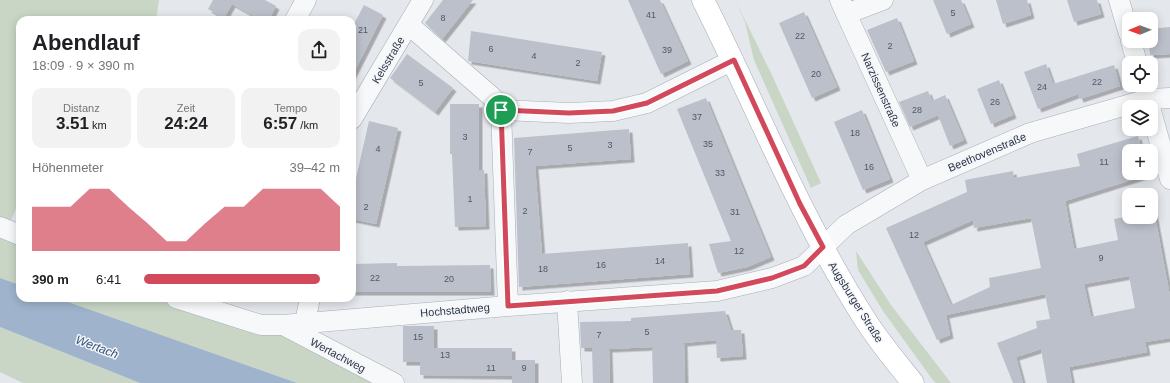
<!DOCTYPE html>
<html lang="de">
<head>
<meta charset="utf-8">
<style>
  :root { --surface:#fff; --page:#f2f2f2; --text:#202124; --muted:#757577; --accent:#d1495b }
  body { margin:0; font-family:Arial,sans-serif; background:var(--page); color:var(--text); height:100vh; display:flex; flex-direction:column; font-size:15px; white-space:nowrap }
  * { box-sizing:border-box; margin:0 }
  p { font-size:13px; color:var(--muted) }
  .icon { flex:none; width:22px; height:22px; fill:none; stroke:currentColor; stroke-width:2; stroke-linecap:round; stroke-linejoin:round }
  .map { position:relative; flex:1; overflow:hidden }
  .drawer { position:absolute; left:16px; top:16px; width:340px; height:286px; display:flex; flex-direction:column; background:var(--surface); border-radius:12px; box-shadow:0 2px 10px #0003 }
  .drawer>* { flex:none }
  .needle { width:26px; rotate:269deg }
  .tools { position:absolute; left:1122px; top:12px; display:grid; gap:8px }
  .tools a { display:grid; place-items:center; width:36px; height:36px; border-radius:8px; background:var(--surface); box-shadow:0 2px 10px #0003; font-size:20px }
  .pin { position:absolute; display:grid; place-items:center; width:34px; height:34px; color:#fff; margin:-17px; border:2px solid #fff; border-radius:50%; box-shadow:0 1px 4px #0007 }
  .round { display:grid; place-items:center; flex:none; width:42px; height:42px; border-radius:12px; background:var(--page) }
  .overview { display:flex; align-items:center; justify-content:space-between; height:68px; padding:0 16px }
  h1 { font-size:22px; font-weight:800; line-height:30px }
  .figures { display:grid; grid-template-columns:repeat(3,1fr); gap:6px; height:68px; padding:4px 16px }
  .figures div { display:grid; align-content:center; border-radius:10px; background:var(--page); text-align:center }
  .figures b { font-size:17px; font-weight:800 }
  .figures small { font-size:11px; font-weight:400 }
  .figures p { font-size:11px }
  .chart { height:112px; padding:8px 16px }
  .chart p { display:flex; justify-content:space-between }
  .chart svg { width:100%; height:72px; margin-top:4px; fill:var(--accent); opacity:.7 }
  ul { padding:0 16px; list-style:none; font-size:13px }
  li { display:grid; grid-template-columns:64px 48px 1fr; align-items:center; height:30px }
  li i { height:10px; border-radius:5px; background:var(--accent) }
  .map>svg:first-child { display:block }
</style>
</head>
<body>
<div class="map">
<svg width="1170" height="383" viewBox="0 0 1170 383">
  <defs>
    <filter id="shadow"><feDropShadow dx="3.5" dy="3.5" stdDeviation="0" flood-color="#0004"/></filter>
  </defs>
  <rect width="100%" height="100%" fill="#e4e7ec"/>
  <path fill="#c9d6c5" d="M0,0h159l-3,20h-136v179l-11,26 -9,-3z
    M735,0l36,73 50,110 -10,5 -57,-128 -9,-38z
    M0,235l20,8v42l-20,-7z
    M856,251l35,54 60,78h-15l-4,-4 -49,-68 -25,-41z
    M57,298h99l43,15 84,16 107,54h-93z
    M0,327l140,56h-117l-23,-11z"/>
  <path fill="#9fb4cc" d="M0,278l20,7v13h37l240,85h-157l-140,-56z"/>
  <path fill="#bbc0ca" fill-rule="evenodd" filter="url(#shadow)" d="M213,0h52l11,6 -7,14h-8l-29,-16 -8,14 -16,-9z
    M443,0h30l-31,39 -17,-16z
    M628,0h32l28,61 -27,13z
    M933,0h28l10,24 -24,10z
    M996,0h31l4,15 -28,9z
    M1067,0h30l4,14 -27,8z
    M364,5l19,10 -31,61v-48z
    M804,12l33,75 -25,11 -33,-75z
    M897,18l17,43 -28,11 -19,-42z
    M1170,27v27l-20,1 -1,-14h2v-12z
    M471,31l131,21 -5,29 -129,-20z
    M407,54l46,34 -18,24 -45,-34z
    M1046,64l7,20 61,-19 6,21 -40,13 -2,-5 -40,15 -14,-37z
    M999,80l14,35 -22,9 -14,-35z
    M928,91l4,10 13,-6 19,45 -14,6 -12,-31 -28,12 -11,-25z
    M706,98l65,159 -24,10 -29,6 -9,-29 22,-3 -54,-132z
    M450,104h29v66h5l2,56 -31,1 -3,-73h-2z
    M862,110l28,69 -27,11 -29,-68z
    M369,121l29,7 -22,96 -24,-5v-23z
    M629,129l2,30 -96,7 7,88 146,-11 2,31 -171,13 -5,-149z
    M1138,136l4,15h-13v22h20l1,1 -85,27 9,48 44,-9 -4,-21 15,-3 22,1v-5l3,-1 16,85v42l-25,4 2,10 -78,15 3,16h-25l-6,-34 -25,8 7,26h-10l-16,-40 40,-15 -1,-7 14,-2 -5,-25 -99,21 4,20 -13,5 -51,-112 81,-36 -2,-12 48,-9 1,7 66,-12 -3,-12zM1031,218l10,50 -52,10 1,9 -39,18 -28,-63 50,-22 1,8zM1129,276l6,32 -44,9 -7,-33z
    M397,263v3l93,-1 1,27h-139v-28z
    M725,311l6,19h10l2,26 -26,2 -1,-18 -32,3 1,40h-32l-1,-36 -43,2 1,34h-17l-1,-35h-11l-1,-26 51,-1v-3z
    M403,326h31v22h78v12h23v23h-23v-7l-92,-1v-13h-17z"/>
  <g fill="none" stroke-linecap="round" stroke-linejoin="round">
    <defs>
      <path id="minor" d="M840,0l82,180
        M1119,0l10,34
        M846,14l37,-14
        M295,20l11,-20
        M409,25l83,72 9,13 7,196
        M1131,41l6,22
        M501,110l68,3 44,-2 34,-8 86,-43
        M1151,111l19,68
        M352,119l71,-119
        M0,227l20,8
        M176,298l85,27h22l225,-19 209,-15 55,-13 32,-12 42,-41 76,-45 108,-47 118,-34 22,-1
        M567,301l5,82
        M305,322l5,-24
        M283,325l111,58"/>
      <path id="major" d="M703,0c54,107 98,220 163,321 14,22 31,42 47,62"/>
    </defs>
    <use href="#minor" stroke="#a9aeb7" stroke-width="21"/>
    <use href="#major" stroke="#a3abb8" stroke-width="23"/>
    <use href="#minor" stroke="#f7f8fa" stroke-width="20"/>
    <use href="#major" stroke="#fff" stroke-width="22"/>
  </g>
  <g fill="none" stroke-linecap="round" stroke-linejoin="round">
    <defs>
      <path id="route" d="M734,60l66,144 23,43 -19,19 -32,12 -55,13 -209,15 -7,-196 68,3 44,-2 34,-8z"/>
    </defs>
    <use href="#route" stroke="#fff" stroke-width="8"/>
    <use href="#route" stroke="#d1495b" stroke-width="5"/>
  </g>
  <g text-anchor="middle" stroke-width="3" stroke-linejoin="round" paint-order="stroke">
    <g font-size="9" fill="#4f5766">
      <text x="953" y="16">5</text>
      <text x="651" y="18">41</text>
      <text x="443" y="21">8</text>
      <text x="363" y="33">21</text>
      <text x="800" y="39">22</text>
      <text x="890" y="49">2</text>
      <text x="491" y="52">6</text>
      <text x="667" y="53">39</text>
      <text x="534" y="59">4</text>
      <text x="578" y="66">2</text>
      <text x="816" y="77">20</text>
      <text x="1097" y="85">22</text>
      <text x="421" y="86">5</text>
      <text x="1042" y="90">24</text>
      <text x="995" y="105">26</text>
      <text x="917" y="113">28</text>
      <text x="697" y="120">37</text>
      <text x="855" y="136">18</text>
      <text x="465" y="140">3</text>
      <text x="708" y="147">35</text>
      <text x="610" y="148">3</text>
      <text x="570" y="151">5</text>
      <text x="378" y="152">4</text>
      <text x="530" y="155">7</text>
      <text x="1104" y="165">11</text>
      <text x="869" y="170">16</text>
      <text x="720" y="176">33</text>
      <text x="470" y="202">1</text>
      <text x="366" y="210">2</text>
      <text x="525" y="214">2</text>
      <text x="735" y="215">31</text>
      <text x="914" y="238">12</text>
      <text x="739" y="254">12</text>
      <text x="1101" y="261">9</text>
      <text x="660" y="264">14</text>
      <text x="601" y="268">16</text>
      <text x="543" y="272">18</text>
      <text x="375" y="281">22</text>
      <text x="449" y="282">20</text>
      <text x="647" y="335">5</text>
      <text x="599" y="338">7</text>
      <text x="418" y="340">15</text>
      <text x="445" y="358">13</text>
      <text x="491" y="371">11</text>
      <text x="524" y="371">9</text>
    </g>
    <g font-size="11" fill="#2b3445" stroke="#f4f6f9">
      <text transform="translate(388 60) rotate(-59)" y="4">Kelsstraße</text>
      <text transform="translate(881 90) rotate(66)" y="4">Narzissenstraße</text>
      <text transform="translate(987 152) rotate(-23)" y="4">Beethovenstraße</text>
      <text transform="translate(856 302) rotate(58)" y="4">Augsburger Straße</text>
      <text transform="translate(455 310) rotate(-5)" y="4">Hochstadtweg</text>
      <text transform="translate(338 355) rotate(28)" y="4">Wertachweg</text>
    </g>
    <g font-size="12" font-style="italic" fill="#34527a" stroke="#f4f6f9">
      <text transform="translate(97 347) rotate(21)" y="4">Wertach</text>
    </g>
  </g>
</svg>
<div class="tools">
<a><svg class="needle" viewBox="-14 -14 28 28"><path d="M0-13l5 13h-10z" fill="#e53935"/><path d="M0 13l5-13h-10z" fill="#757577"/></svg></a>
<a><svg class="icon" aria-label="locate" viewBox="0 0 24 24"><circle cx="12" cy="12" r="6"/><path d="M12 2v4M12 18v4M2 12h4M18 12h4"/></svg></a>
<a><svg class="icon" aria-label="layers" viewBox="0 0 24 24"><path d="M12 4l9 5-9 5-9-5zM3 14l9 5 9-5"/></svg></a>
<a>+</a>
<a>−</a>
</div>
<div class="pin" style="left:501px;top:110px;background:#1e9e55"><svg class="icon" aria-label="arrive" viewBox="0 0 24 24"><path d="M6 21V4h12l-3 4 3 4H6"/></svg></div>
<section class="drawer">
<div class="overview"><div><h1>Abendlauf</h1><p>18:09 · 9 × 390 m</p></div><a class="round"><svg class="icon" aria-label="share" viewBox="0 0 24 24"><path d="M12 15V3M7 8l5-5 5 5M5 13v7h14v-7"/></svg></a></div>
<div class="figures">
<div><p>Distanz</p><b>3.51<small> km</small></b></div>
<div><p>Zeit</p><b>24:24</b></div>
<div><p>Tempo</p><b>6:57<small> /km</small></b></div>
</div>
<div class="chart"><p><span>Höhenmeter</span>39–42 m</p>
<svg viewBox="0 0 160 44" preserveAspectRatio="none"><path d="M0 44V17L10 17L20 17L30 6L40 6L50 17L60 27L70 38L80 38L90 27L100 17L110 17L120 6L130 6L140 6L150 6L160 17V44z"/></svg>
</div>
<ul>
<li><b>390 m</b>6:41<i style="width:90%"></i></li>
</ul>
</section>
</div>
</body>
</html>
